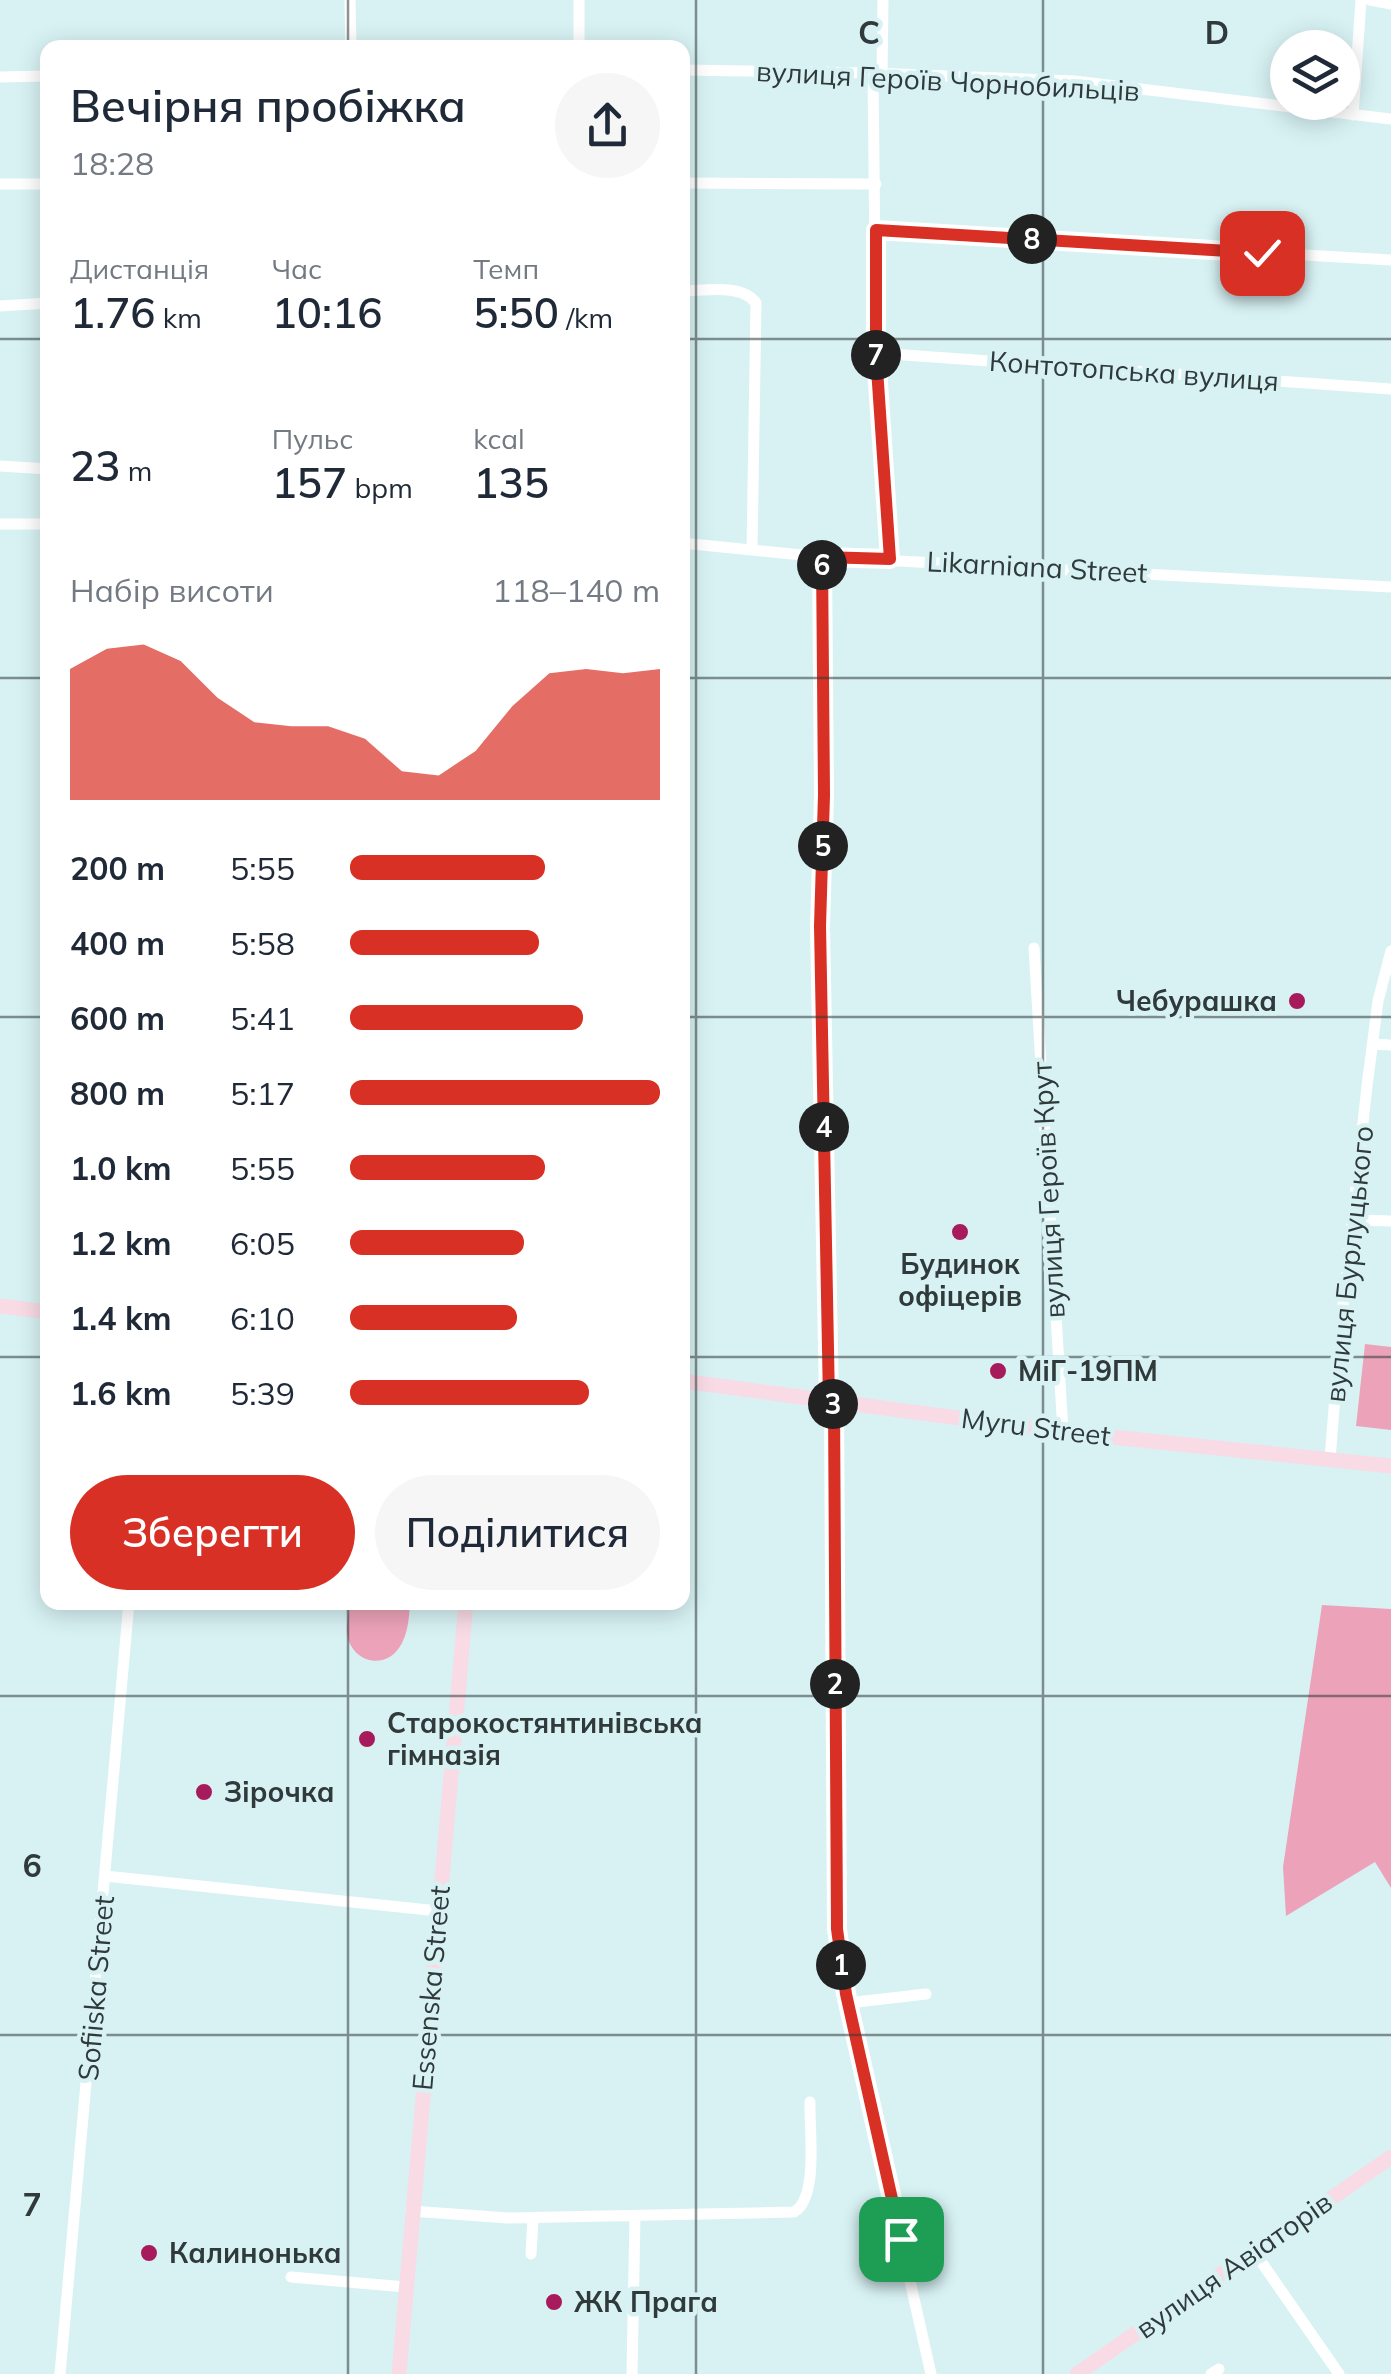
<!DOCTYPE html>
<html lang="uk">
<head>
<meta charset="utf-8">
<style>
  :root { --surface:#fff; --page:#f6f6f7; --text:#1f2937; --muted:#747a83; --accent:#d93025 }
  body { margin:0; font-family:Mulish,sans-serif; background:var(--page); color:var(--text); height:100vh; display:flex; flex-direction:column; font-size:38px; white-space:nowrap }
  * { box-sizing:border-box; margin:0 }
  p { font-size:32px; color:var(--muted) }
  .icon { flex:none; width:55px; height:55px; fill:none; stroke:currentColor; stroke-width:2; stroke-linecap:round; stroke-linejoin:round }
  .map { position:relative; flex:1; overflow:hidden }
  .sheet { position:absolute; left:40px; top:40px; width:650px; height:1570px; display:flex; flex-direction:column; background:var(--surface); border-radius:20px; box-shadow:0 5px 25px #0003 }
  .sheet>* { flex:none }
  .buttons { position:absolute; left:1270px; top:30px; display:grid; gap:20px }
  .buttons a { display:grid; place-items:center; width:90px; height:90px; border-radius:50%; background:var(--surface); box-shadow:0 5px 25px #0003; font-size:50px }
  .pin { position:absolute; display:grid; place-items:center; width:85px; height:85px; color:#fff; margin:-42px; border-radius:20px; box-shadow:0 5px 15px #0006 }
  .km { position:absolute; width:50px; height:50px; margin:-25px; border-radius:50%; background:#222; color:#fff; font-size:28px; line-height:50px; text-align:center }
  .round { display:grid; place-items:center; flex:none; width:105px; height:105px; border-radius:52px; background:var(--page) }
  .summary { display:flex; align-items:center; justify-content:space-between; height:170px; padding:0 30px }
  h1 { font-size:45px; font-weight:600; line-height:75px }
  .figures { display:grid; grid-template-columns:repeat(3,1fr); gap:15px; height:170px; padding:10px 30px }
  .figures div { display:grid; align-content:center }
  .figures b { font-size:42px; font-weight:600 }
  .figures small { font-size:28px; font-weight:400 }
  .figures p { font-size:28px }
  .chart { height:280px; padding:20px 30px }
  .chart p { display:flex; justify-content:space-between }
  .chart svg { width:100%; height:180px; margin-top:10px; fill:var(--accent); opacity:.7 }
  .primary-button { display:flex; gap:20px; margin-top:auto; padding:20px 30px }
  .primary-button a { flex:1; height:115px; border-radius:60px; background:var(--accent); color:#fff; font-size:40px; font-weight:600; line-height:115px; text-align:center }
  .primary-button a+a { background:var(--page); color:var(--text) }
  ul { padding:0 30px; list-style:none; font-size:32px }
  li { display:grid; grid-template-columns:160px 120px 1fr; align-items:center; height:75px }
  li i { height:25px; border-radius:12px; background:var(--accent) }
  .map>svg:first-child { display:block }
</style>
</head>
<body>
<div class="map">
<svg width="1391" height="2374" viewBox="0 0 1391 2374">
  <rect width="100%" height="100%" fill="#d8f2f4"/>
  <path fill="#eca3ba" d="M1365,1344l26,3v83l-35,-4z
    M350,1603h60c-1,15 -2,32 -11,45 -16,23 -48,13 -52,-14 -1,-10 2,-22 3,-31z
    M1322,1605l69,4v279l-16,-26 -89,54 -3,-49z"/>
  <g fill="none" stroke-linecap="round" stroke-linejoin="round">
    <path stroke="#fff" stroke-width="11" d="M350,0l1,48
      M579,0v48
      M1370,0l21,4
      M682,70l191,3 201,8 317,38
      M873,73l3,280 14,206
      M882,73l1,-73
      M0,77l48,-1
      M1353,115l8,-115
      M682,183l194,1
      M0,184h48
      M876,230l515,30
      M682,291c22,0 60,-8 74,12l-4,247
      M0,306l48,-3
      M876,353l515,36
      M0,466l48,3
      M0,524h48
      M682,543l140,14 569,30
      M822,557l2,238 -4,131 9,476
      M1034,948l29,484
      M1373,1044l18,1
      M1354,1220l37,1
      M834,1402l3,527 8,64 86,381
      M1330,1459l10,-126 27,-247 11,-85 13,-50
      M105,1876l333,35
      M848,2003l78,-9
      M411,2211l97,7 286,-6c25,-14 15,-83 16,-110
      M1253,2250l86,124
      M531,2254l2,-36
      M291,2277l114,10
      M60,2374l69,-772
      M632,2374l3,-158
      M1211,2374l8,-5"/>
    <path stroke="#f8dbe5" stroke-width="15" d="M0,1306l48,6
      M682,1381l381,51 328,34
      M399,2374l67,-772
      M1077,2374l314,-217"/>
  </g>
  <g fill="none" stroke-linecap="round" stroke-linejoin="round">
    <defs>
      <path id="route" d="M901,2239l-55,-245 -9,-65 -3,-527h-5l-9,-476 4,-131 -2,-238 68,2 -14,-205v-124l386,23"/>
    </defs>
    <use href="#route" stroke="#fff" stroke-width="20"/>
    <use href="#route" stroke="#d93025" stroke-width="12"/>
  </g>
  <path fill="none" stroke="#303a3b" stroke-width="2.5" stroke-opacity="0.55" d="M348,0v48M696,0v2374M1043,0v2374M0,339h48M682,339h709M0,678h48M682,678h709M0,1017h48M682,1017h709M0,1357h48M682,1357h709M348,1602v772M0,1696h1391M0,2035h1391"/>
  <g fill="#a71a5c" stroke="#d8f2f4" stroke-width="4">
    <circle cx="1297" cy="1001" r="10"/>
    <circle cx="960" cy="1232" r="10"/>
    <circle cx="998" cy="1371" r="10"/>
    <circle cx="367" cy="1739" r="10"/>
    <circle cx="204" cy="1792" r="10"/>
    <circle cx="149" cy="2253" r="10"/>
    <circle cx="554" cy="2302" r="10"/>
  </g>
  <g text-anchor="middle" stroke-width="9" stroke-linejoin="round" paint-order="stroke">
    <g font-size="28" fill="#303a3b" stroke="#d8f2f4">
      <text transform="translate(948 81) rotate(3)" y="10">вулиця Героїв Чорнобильців</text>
      <text transform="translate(1134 371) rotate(4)" y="10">Контотопська вулиця</text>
      <text transform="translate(1037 567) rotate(3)" y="10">Likarniana Street</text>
      <text transform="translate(1048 1190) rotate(-93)" y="10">вулиця Героїв Крут</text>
      <text transform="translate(1349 1264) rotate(-84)" y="10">вулиця Бурлуцького</text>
      <text transform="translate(1036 1427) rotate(7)" y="10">Myru Street</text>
      <text transform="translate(96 1988) rotate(-85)" y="10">Sofiiska Street</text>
      <text transform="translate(431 1988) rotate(-85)" y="10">Essenska Street</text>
      <text transform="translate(1234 2265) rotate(-35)" y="10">вулиця Авіаторів</text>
    </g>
    <g font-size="28" font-weight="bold" fill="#303a3b" stroke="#d8f2f4" text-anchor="start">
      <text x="1277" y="1011" text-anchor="end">Чебурашка</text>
      <text x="960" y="1274" text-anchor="middle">Будинок<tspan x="960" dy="32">офіцерів</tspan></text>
      <text x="1018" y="1381">МіГ-19ПМ</text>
      <text x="387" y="1733">Старокостянтинівська<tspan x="387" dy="32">гімназія</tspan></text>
      <text x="224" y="1802">Зірочка</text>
      <text x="169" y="2263">Калинонька</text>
      <text x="574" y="2312">ЖК Прага</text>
    </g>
  </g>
  <g font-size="32" text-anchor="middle" font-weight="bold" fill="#303a3b" stroke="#d8f2f4" stroke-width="9" stroke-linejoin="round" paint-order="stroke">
    <text x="869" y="44">C</text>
    <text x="1217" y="44">D</text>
    <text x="32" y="1877">6</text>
    <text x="32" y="2216">7</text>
  </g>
</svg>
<div class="buttons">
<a><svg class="icon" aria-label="layers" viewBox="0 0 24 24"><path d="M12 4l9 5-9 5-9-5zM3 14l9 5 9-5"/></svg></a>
</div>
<div class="pin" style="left:901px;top:2239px;background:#1e9e55"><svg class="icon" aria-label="arrive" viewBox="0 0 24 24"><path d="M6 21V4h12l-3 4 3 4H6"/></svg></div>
<div class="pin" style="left:1262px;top:253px;background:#d93025"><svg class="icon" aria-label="check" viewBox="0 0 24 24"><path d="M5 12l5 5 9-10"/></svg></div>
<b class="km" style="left:841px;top:1965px">1</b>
<b class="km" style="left:835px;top:1684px">2</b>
<b class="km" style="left:833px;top:1404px">3</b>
<b class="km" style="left:824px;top:1127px">4</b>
<b class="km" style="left:823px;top:846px">5</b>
<b class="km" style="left:822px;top:565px">6</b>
<b class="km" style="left:876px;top:355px">7</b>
<b class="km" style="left:1032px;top:239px">8</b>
<section class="sheet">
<div class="summary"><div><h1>Вечірня пробіжка</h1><p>18:28</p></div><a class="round"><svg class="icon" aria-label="share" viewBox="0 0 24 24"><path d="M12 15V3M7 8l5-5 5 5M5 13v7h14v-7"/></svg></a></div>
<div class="figures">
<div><p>Дистанція</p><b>1.76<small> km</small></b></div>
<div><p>Час</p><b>10:16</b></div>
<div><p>Темп</p><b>5:50<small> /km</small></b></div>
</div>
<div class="figures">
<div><b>23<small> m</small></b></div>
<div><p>Пульс</p><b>157<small> bpm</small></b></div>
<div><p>kcal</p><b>135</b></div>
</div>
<div class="chart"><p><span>Набір висоти</span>118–140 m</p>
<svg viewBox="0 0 160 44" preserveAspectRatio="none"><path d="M0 44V12L10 7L20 6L30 10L40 19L50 25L60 26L70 26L80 29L90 37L100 38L110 32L120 21L130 13L140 12L150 13L160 12V44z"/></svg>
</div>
<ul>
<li><b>200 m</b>5:55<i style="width:63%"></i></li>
<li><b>400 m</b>5:58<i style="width:61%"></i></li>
<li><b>600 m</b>5:41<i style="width:75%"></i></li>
<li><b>800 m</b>5:17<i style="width:100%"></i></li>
<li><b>1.0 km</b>5:55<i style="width:63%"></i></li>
<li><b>1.2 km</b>6:05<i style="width:56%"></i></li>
<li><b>1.4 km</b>6:10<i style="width:54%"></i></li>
<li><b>1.6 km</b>5:39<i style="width:77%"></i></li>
</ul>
<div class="primary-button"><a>Зберегти</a><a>Поділитися</a></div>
</section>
</div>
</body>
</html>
